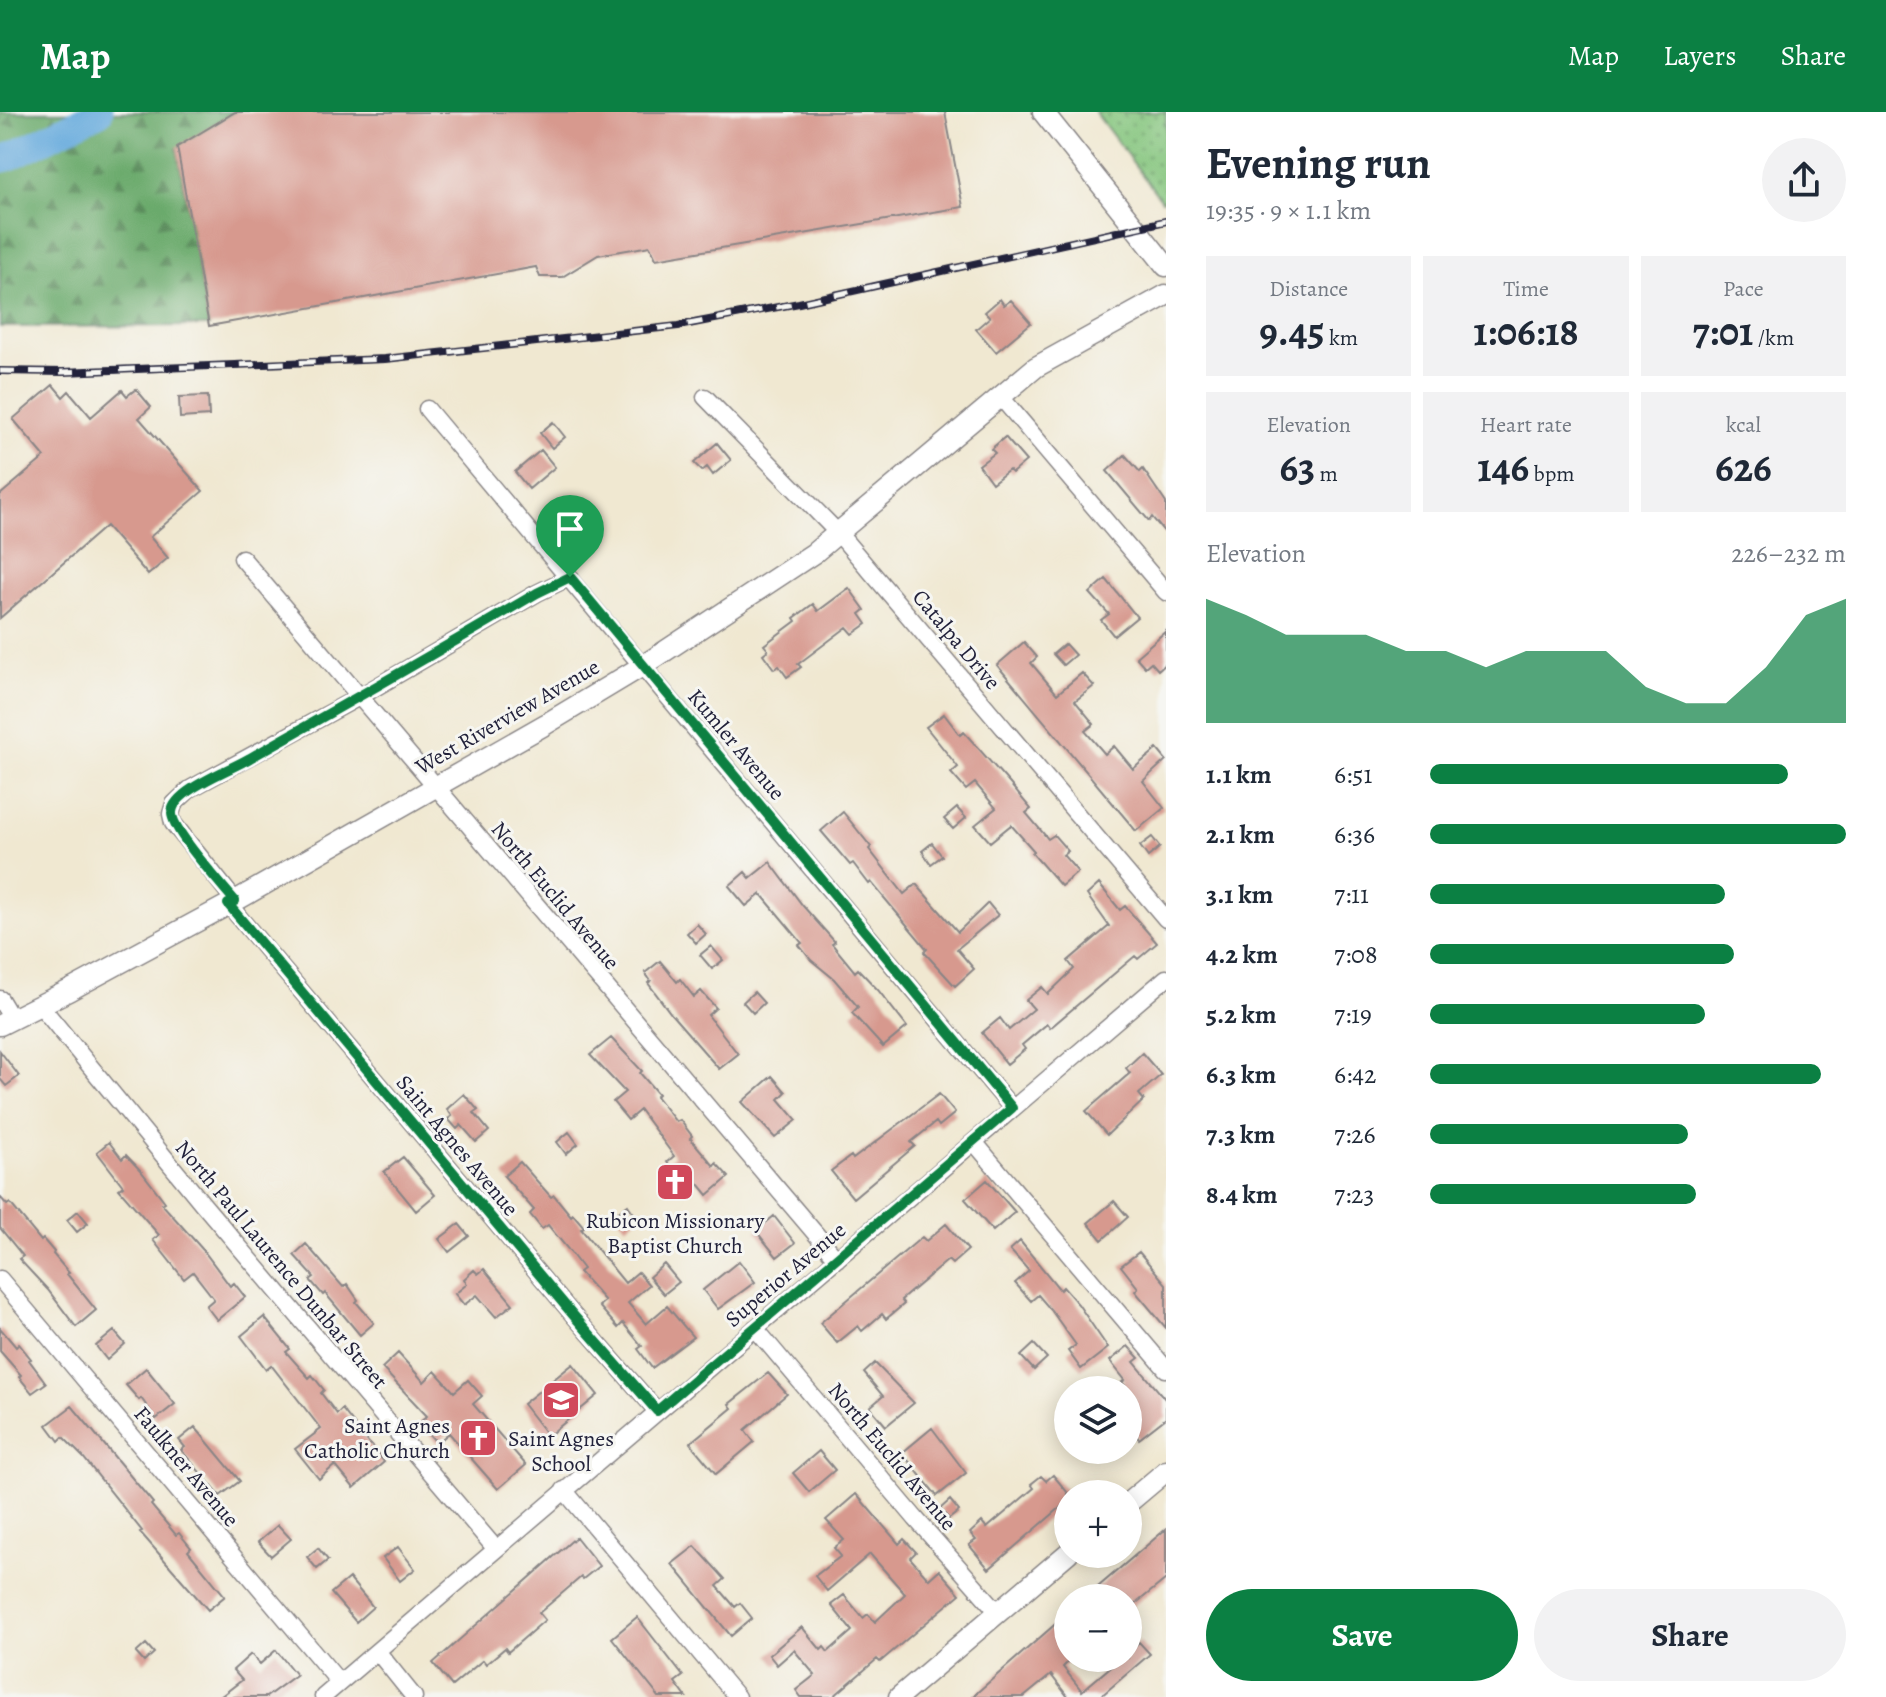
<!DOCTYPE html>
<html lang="en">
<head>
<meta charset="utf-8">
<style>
  :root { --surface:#fff; --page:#f2f2f3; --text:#1f2937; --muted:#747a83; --accent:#0b8043 }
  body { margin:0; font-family:Alegreya,serif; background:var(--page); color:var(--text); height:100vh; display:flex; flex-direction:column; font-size:30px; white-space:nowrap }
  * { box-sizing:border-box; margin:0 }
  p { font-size:26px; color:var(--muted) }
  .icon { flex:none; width:44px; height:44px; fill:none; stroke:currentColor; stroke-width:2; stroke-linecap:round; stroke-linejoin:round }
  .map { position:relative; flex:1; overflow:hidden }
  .details { display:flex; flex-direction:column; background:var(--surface); width:720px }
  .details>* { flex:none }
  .controls { position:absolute; left:1054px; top:1264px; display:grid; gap:16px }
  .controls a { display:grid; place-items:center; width:88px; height:88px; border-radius:50%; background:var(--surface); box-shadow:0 4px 20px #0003; font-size:40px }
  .pin { position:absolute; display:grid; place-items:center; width:68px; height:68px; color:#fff; margin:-82px -34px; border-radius:50% 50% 50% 0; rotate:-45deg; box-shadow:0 0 8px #0007 }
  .pin .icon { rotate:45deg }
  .round { display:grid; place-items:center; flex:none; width:84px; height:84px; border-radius:42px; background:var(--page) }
  .overview { display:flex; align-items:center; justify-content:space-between; height:136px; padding:0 40px }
  h1 { font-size:44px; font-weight:700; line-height:60px }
  .stats { display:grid; grid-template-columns:repeat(3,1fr); gap:12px; height:136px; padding:8px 40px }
  .stats div { display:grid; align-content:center; border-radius:0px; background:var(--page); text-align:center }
  .stats b { font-size:40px; font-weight:700 }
  .stats small { font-size:22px; font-weight:400 }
  .stats p { font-size:22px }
  .chart { height:224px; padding:16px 40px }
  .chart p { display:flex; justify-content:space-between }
  .chart svg { width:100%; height:144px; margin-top:8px; fill:var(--accent); opacity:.7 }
  .cta { display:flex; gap:16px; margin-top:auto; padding:16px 40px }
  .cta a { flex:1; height:92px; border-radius:48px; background:var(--accent); color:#fff; font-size:32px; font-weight:700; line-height:92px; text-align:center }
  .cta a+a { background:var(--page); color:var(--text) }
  ul { padding:0 40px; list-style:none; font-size:26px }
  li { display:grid; grid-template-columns:128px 96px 1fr; align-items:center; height:60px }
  li i { height:20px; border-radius:10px; background:var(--accent) }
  header { display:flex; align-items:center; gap:48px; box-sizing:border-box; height:112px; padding:0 40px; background:var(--accent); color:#fff }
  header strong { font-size:38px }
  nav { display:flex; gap:44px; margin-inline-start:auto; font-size:28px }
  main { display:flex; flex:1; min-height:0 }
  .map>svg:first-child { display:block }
</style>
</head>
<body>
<header>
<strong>Map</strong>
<nav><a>Map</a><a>Layers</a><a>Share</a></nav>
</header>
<main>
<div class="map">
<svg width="1166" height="1585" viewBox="0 0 1166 1585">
  <defs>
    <pattern id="grass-dots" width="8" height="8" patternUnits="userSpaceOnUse" patternTransform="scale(2)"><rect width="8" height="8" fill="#84c57d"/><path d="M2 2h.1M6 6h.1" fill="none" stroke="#6ca068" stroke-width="1.8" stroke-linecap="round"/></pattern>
    <pattern id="forest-firs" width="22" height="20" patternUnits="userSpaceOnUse" patternTransform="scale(2)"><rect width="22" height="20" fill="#6baa6c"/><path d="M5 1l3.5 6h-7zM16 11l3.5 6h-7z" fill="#588a5a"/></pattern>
  </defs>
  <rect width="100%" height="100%" fill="#f6f6f2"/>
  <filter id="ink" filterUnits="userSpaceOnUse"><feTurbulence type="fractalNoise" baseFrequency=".0125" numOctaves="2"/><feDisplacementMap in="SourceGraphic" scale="16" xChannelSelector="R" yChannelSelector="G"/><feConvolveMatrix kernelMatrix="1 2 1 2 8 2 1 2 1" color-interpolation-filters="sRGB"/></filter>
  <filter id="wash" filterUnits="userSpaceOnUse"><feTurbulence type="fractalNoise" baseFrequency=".006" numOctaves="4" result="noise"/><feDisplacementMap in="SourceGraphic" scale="32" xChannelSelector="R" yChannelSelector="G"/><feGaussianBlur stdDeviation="1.8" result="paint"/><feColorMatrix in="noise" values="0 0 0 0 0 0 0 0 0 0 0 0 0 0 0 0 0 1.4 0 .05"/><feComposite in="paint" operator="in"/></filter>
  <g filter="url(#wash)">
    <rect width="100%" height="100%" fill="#f0e8d1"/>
    <path fill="url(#grass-dots)" stroke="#53745c" stroke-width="2" d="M1095,0h71v88l-4,1z"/>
    <path fill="url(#forest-firs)" stroke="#466654" stroke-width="2" d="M0,0h235l-58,36 32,178 -209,1z"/>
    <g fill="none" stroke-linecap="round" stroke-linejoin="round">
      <path stroke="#68abdd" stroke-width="28" d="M0,47l9,-2 90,-45"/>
    </g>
    <g id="blocks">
      <path fill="#d7998e" d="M235,0h710l18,95 -307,52 -6,-13 -52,9 -36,22h-22l-4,-10 -327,59 -32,-179z
        M1000,187l4,6 7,-5 20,23 -35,29 -20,-23 14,-12 -5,-5z
        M53,273l10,12 6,-6 22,26 31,-27 5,6 9,-7 15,18 -12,11 64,73 -53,46 18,21 -20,17 -42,-49 -106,92v-123l45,-38 -32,-38z
        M208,284l1,20 -29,2 -1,-21z
        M553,310l12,15 -13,11 -12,-15z
        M1005,325l21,24 -14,12 -3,-3 -17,13 -13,-18 16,-12 -4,-4z
        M717,331l14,17 -18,15 -6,-8 -5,4 -8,-8z
        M541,338l14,17 -26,22 -14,-17z
        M1125,343l15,17 3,-3 23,34v31l-14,-17 -3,4 -42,-50z
        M1106,467l31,38 -23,19 -13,-16 8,-6 -19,-21z
        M849,476l16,22 -5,4 7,10 -14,10 -6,-7 -49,37 3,3 -14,10 -8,-11 -5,3 -11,-15 5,-4 -4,-5 32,-24 -2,-3 19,-14 5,7z
        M1166,519v32l-8,7 -7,-8 -6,5 -9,-10z
        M1024,530l13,15 -6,6 26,31 25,-21 12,13 -19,15 19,23 -9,7 20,23 9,-8 19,23 24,-20 9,11 -23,21 21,27 -28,23 -139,-166z
        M1065,532l10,11 -12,10 -10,-11z
        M944,602l16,21 4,-3 46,52 21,25 -5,4 22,26 6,-4 14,16 -5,4 15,17 -17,14 -29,-33 2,-2 -23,-26 -21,17 -15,-17 21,-17 -21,-25 -9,7 -15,-17 7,-6 -32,-40z
        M957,696l9,10 -13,11 -9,-10z
        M843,700l28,35 -2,2 35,45 12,-10 42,48 30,-29 10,12 -41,34 17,20 -19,17 -31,-34 3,-3 -56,-67 -2,2 -16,-21 -3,2 -29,-34z
        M1152,725l8,10 -12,10 -8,-11z
        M932,731l10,13 -11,8 -9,-13z
        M770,750l33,44 32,36 -3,2 23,28 3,-3 20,21 29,37 -24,20 -31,-34 6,-6 -24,-28 -23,-19 -12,-15 3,-2 -41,-49 -15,12 -17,-20 16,-14 5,6z
        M1099,772l21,26 5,-4 32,37 -19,16 -3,-3 -85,72 -3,-4 -25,21 3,4 -18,15 -25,-31 18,-15 9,12 25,-21 -8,-9 16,-13 6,7 26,-25 -6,-8 41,-35 -22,-31z
        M697,812l9,10 -10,9 -9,-10z
        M711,834l12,14 -11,9 -12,-14z
        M660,849l17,21 3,-3 14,18 7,-6 15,17 -8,7 30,39 -19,15 -47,-54 -24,-32 3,-2 -6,-8z
        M754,880l10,11 -11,10 -10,-11z
        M611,926l31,33 -2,2 18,21 -2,2 20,26 4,-2 12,16 -2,2 24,28 2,-3 13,14 -21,18 -18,-22 -8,7 -15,-18 7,-6 -34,-46 -12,10 -15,-18 12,-10 -35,-37z
        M0,939l19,25 -13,10 -6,-7z
        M1142,941l19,22 -22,19 5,6 -37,35 -21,-24 44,-38 -4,-5z
        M772,964l14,16 -7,7 18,21 -22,18 -33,-36z
        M464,982l14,16 -4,3 15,18 -13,11 -15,-17 -4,4 -9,-10 4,-3 -5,-7z
        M939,982l16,19 -16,13 -3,-4 -25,20 4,4 -62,52 -22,-27 20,-15 2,3z
        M569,1020l9,12 -12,10 -9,-12z
        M109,1030l13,17 4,-4 15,16 24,31 -3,2 41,46 27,36 4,-3 11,14 -28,23 -11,-14 8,-7 -21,-27 -9,7 -31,-39 6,-5 -40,-46 4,-3 -26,-34z
        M403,1045l32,38 -19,16 -32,-39z
        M520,1050l31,35 3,-2 17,21 2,-2 11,13 -3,2 44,54 13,-11 11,13 -21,18 18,21 21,-18 26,31 -41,31 -14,-19 4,-3 -19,-23 -5,5 -19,-22 6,-5 -26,-29 4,-3 -16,-21 -19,-23 -6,4 -12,-15 4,-4 -30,-34z
        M987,1068l28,32 -22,19 -28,-32z
        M0,1085l7,8 3,-2 31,38 2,-2 11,13 -1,2 16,19 -2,1 29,36 -20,17 -28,-37 -29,-31 4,-3 -23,-28z
        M1114,1089l14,16 -26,23 -14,-17z
        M628,1093l9,13 -11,9 -10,-13z
        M78,1099l10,12 -11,9 -10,-12z
        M774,1104l21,27 -18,14 -21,-26z
        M459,1112l10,12 -20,16 -10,-13z
        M946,1112l22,26 -16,14 -4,-4 -47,40 3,4 -18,15 -4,-5 -20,17 -4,-5 -21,17 -17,-20 102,-86 4,4z
        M1020,1129l40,49 3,-3 15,17 30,44 -27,21 -13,-18 8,-6 -25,-35 -13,-15 -7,6 -16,-18 14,-12 -19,-21z
        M306,1132l37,43 4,-3 11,16 -2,2 18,21 -14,12 -35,-42 -2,2 -13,-15 4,-3 -20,-22z
        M1139,1140l27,32v44l-31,-37 3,-3 -17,-22z
        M739,1149l16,21 -37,27 -15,-19z
        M664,1152l15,18 -15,12 -15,-17z
        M484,1157l29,35 -17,13 -19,-22 -13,10 -9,-11 12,-10 -3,-5 10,-9 4,4z
        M264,1205l26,32 -4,3 23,26 3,-3 12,15 -3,3 16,21 5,-5 42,53 -30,26 -19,-23 -16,14 -24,-30 26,-20 -50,-64 -5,4 -25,-33z
        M0,1216l16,19 3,-3 12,15 -2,1 17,23 -14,10 -13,-16 2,-2 -21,-24z
        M114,1219l11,13 -18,16 -11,-14z
        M1034,1232l13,14 -13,12 -13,-14z
        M1128,1234l11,12 -5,4 32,38v18l-27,21 -11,-14v-19l8,-6 -14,-18 3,-2 -15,-19z
        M398,1241l26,29 11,-11 19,21 14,-12 14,16 -9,8 53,61 -28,24 -49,-56 -12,10 -18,-20 8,-7 -45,-48z
        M875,1251l39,40 -28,23 -16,-19 13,-11 -19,-23z
        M573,1252l25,31 -50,41 -25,-32z
        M146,1256l29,36 -19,15 -15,-21 -2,2 -13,-15z
        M768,1261l19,21 -42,36 9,12 -38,32 -26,-31 42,-35 -3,-4z
        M72,1294l81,97 -2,2 25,30 3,-2 12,15 -3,3 37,45 -17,14 -68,-78 2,-1 -59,-74 -20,-20 -4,4 -12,-16z
        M195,1315l45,54 -20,15 -39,-46 4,-3 -6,-7z
        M932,1316l34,45 -29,23 -35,-43z
        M819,1339l16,19 -26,22 -16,-19z
        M1053,1363l15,18v8l-79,68 -20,-24 7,-5 -6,-7 12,-11 5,6 47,-40 -3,-4 10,-8 5,5z
        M856,1382l43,50 5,-5 12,13 -6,6 19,21 10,-9 21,24 -80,68 -3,-3 -44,38h-32l-5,-7 19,-15 -21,-25 -17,15 -8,-10 33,-28 19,23 3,-3 4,5 24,-21 -21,-26 13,-10 19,23 5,-4 7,8 30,-28 -35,-40 -43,37 -12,-15 26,-20 -7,-8 10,-8 -18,-20z
        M950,1388l9,11 -10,8 -9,-10z
        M278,1413l13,14 -20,17 -13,-14z
        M1166,1417v50l-38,31v-12h-43z
        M576,1425l23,29 -16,13 -2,-2 -42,36 6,7 -37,32 -3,-4 -19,16 -3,-4 -31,26 -19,-23z
        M695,1434l30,33 -8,7 18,21 5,-4 12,15 -21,18 -59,-72z
        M398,1435l17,22 -15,12 -17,-23z
        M318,1436l10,12 -11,9 -10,-12z
        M349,1466l24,29 -17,15 -25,-29z
        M1068,1501v49l-5,5 19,24 39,-33h7v-7l11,-9 11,12 -50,43h-32l-17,-22 -27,22h-52z
        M637,1505l46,59 -8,6 11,15h-27l-47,-59z
        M146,1532l8,9 -10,9 -8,-9z
        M276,1538l20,25 -30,22h-46l22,-17 -9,-10 18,-16 9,10z"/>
    </g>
  </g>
  <g filter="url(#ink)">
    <use href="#blocks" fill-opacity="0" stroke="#898586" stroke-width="2"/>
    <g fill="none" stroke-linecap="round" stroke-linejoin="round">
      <defs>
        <path id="minor" d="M1000,284l166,196
          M705,285l134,137 327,385
          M427,297l585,699
          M242,446l595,701
          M235,789l-62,-78 -2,-9 3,-10 16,-15 169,-92 178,-104 33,-16
          M228,792l346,412 83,95
          M0,887l12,20
          M40,893l162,198 293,345
          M974,1030l192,227
          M0,1167l339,403
          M755,1216l161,191 82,93
          M564,1378l173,207
          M377,1539l37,46
          M323,1585l843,-719"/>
        <path id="tertiary" d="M1043,0l123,154
          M0,913l70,-35 165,-89 311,-177 98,-59 170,-112 222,-186 130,-72
          M1128,1391l38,-32
          M899,1585l169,-144"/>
      </defs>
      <use href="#minor" stroke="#898586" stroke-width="19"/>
      <use href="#tertiary" stroke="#898586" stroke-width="23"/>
      <use href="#minor" stroke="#fff" stroke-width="16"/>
      <use href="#tertiary" stroke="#fff" stroke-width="20"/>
      <defs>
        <path id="rail" d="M0,259l63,1 322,-13 293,-33 121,-23 367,-82"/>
      </defs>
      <use href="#rail" stroke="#22223b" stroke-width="8"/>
      <use href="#rail" stroke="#f6f6f2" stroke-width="5" stroke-dasharray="15" stroke-linecap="butt"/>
    </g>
  </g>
  <g fill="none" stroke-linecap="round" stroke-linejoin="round" filter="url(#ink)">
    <defs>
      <path id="route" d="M570,465l442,531 -355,303 -83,-95 -346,-412 7,-3c-13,-16 -65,-72 -63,-89 2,-22 60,-43 78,-54 96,-54 192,-109 287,-165z"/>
    </defs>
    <use href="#route" stroke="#fff" stroke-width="16"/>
    <use href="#route" stroke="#0b8043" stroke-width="10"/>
  </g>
  <defs>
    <symbol id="church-square" viewBox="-11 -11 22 22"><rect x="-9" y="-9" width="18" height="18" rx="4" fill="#d1495b" stroke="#f6f6f2"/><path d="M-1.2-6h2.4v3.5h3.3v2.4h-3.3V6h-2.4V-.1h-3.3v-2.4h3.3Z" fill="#fff"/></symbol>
    <symbol id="school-square" viewBox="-11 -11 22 22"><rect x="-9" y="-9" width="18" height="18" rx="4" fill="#d1495b" stroke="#f6f6f2"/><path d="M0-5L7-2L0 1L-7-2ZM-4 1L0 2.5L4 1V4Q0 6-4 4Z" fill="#fff"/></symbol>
  </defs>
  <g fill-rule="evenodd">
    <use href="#church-square" x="653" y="1048" width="44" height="44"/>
    <use href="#school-square" x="539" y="1266" width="44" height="44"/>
    <use href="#church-square" x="456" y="1304" width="44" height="44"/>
  </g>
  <g text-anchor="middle" stroke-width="6" stroke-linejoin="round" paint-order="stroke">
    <g font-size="22" fill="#22223b" stroke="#f6f6f2">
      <text transform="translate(957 527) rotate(50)" y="8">Catalpa Drive</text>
      <text transform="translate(507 604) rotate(-30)" y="8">West Riverview Avenue</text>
      <text transform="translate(737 632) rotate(50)" y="8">Kumler Avenue</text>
      <text transform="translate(556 783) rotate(50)" y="8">North Euclid Avenue</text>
      <text transform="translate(458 1033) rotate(50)" y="8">Saint Agnes Avenue</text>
      <text transform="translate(282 1152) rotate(50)" y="8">North Paul Laurence Dunbar Street</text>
      <text transform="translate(785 1162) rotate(-40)" y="8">Superior Avenue</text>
      <text transform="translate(893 1344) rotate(50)" y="8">North Euclid Avenue</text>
      <text transform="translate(187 1354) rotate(50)" y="8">Faulkner Avenue</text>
    </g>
    <g font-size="22" fill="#22223b" stroke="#f6f6f2">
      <text x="675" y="1116">Rubicon Missionary<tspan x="675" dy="25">Baptist Church</tspan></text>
      <text x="450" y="1321" text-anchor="end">Saint Agnes<tspan x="450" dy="25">Catholic Church</tspan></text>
      <text x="561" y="1334">Saint Agnes<tspan x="561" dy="25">School</tspan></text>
    </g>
  </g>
</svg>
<div class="controls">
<a><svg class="icon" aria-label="layers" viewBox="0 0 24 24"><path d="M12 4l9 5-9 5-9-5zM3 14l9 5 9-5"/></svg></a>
<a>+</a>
<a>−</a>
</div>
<div class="pin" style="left:570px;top:465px;background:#1e9e55"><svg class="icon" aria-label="arrive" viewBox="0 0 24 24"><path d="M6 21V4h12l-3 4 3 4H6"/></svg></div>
</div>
<section class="details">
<div class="overview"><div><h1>Evening run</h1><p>19:35 · 9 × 1.1 km</p></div><a class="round"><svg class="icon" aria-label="share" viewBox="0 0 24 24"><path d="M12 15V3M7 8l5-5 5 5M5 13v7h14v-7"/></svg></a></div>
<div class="stats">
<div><p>Distance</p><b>9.45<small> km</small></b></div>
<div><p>Time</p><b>1:06:18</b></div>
<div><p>Pace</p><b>7:01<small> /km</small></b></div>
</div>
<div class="stats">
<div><p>Elevation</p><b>63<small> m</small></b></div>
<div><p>Heart rate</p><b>146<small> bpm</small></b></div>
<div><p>kcal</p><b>626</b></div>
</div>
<div class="chart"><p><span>Elevation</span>226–232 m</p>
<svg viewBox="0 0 160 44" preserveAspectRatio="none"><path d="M0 44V6L10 11L20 17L30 17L40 17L50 22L60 22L70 27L80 22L90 22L100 22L110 33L120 38L130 38L140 27L150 11L160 6V44z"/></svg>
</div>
<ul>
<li><b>1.1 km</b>6:51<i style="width:86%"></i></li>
<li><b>2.1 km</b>6:36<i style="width:100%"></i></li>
<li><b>3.1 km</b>7:11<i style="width:71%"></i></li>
<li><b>4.2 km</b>7:08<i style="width:73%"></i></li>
<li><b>5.2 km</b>7:19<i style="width:66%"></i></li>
<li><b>6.3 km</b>6:42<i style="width:94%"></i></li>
<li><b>7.3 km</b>7:26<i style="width:62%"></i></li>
<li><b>8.4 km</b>7:23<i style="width:64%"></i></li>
</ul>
<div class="cta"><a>Save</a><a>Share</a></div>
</section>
</main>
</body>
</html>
